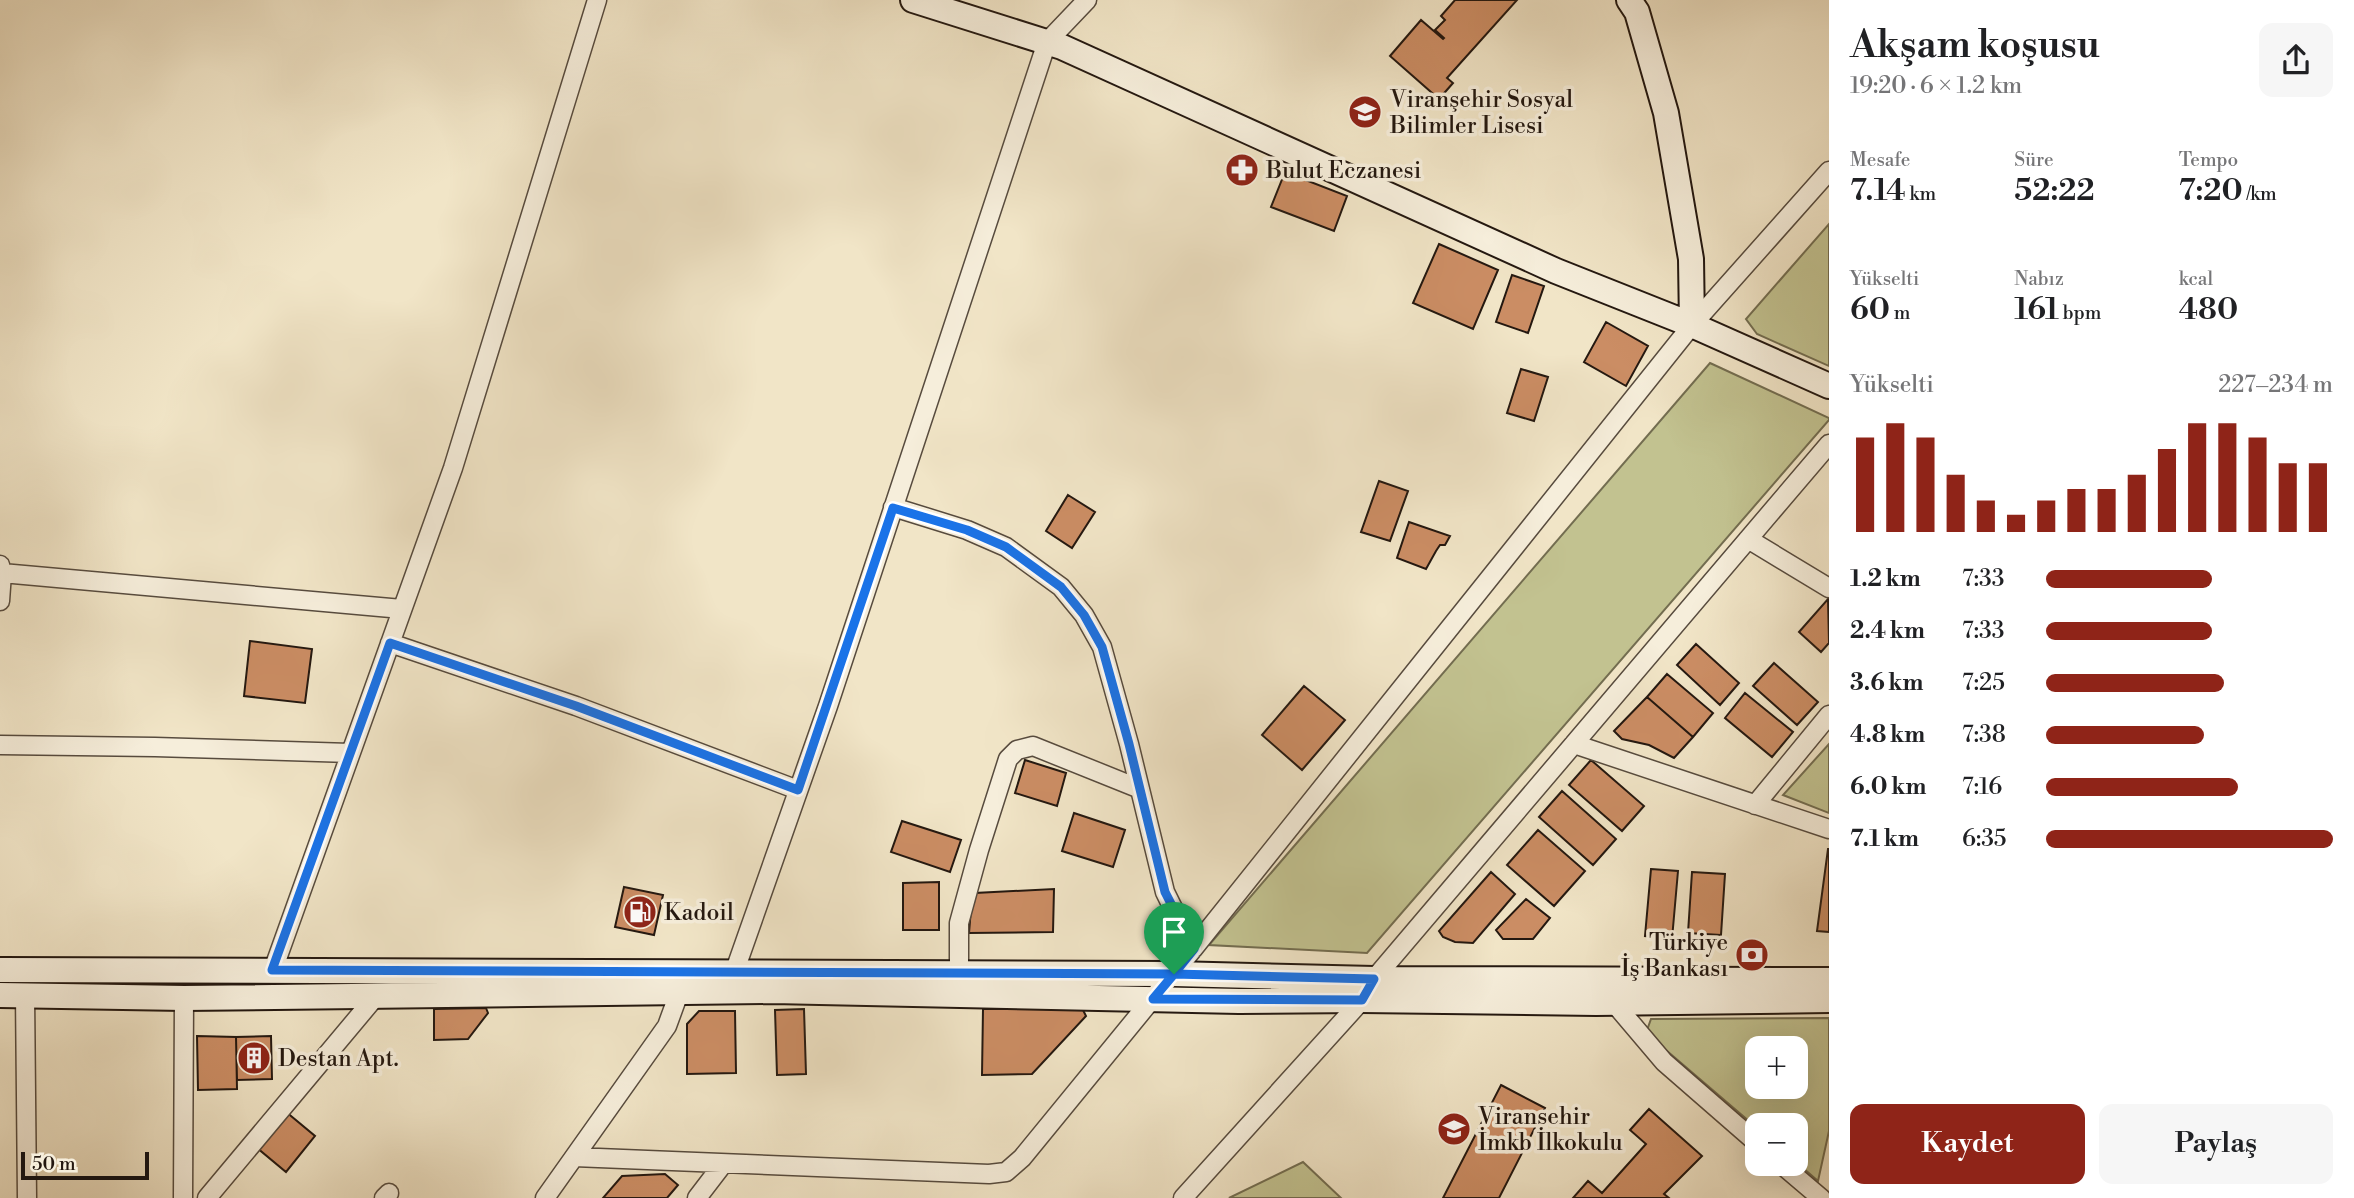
<!DOCTYPE html>
<html lang="tr">
<head>
<meta charset="utf-8">
<style>
  :root { --surface:#fff; --page:#f6f6f6; --text:#202124; --muted:#757577; --accent:#8f2418 }
  body { margin:0; font-family:"Libre Bodoni",serif; background:var(--page); color:var(--text); height:100vh; display:flex; flex-direction:column; font-size:26px; white-space:nowrap }
  * { box-sizing:border-box; margin:0 }
  p { font-size:23px; color:var(--muted) }
  .icon { flex:none; width:38px; height:38px; fill:none; stroke:currentColor; stroke-width:2; stroke-linecap:round; stroke-linejoin:round }
  .map { position:relative; flex:1; overflow:hidden }
  .drawer { display:flex; flex-direction:column; background:var(--surface); width:525px }
  .drawer>* { flex:none }
  .controls { position:absolute; left:1745px; top:1036px; display:grid; gap:14px }
  .controls a { display:grid; place-items:center; width:63px; height:63px; border-radius:14px; background:var(--surface); box-shadow:0 7px 28px #0002; font-size:35px }
  .scale { position:absolute; left:21px; bottom:18px; width:128px; box-sizing:border-box; padding-left:7px; border:4px solid #241810; border-top:0; font-size:19px; line-height:24px; white-space:nowrap; color:#241810; -webkit-text-stroke:5px #f6eedb; paint-order:stroke }
  .pin { position:absolute; display:grid; place-items:center; width:60px; height:60px; color:#fff; margin:-72px -30px; border-radius:50% 50% 50% 0; rotate:-45deg; box-shadow:0 0 7px #0007 }
  .pin .icon { rotate:45deg }
  .round { display:grid; place-items:center; flex:none; width:74px; height:74px; border-radius:14px; background:var(--page) }
  .head { display:flex; align-items:center; justify-content:space-between; height:119px; padding:0 21px }
  h1 { font-size:38px; font-weight:600; line-height:52px }
  .stats { display:grid; grid-template-columns:repeat(3,1fr); gap:10px; height:119px; padding:7px 21px }
  .stats div { display:grid; align-content:center }
  .stats b { font-size:30px; font-weight:600 }
  .stats small { font-size:19px; font-weight:400 }
  .stats p { font-size:19px }
  .chart { height:196px; padding:14px 21px }
  .chart p { display:flex; justify-content:space-between }
  .chart svg { width:100%; height:126px; margin-top:7px; stroke:var(--accent); stroke-width:6 }
  .action { display:flex; gap:14px; margin-top:auto; padding:14px 21px }
  .action a { flex:1; height:80px; border-radius:14px; background:var(--accent); color:#fff; font-size:28px; font-weight:600; line-height:80px; text-align:center }
  .action a+a { background:var(--page); color:var(--text) }
  ul { padding:0 21px; list-style:none; font-size:23px }
  li { display:grid; grid-template-columns:112px 84px 1fr; align-items:center; height:52px }
  li i { height:18px; border-radius:9px; background:var(--accent) }
  main { display:flex; flex:1; min-height:0 }
  .map>svg:first-child { display:block }
</style>
</head>
<body>
<main>
<div class="map">
<svg width="1829" height="1198" viewBox="0 0 1829 1198">
  <rect width="100%" height="100%" fill="#f1e5c7"/>
  <filter id="stains"><feTurbulence type="fractalNoise" baseFrequency=".00286" numOctaves="4"/><feColorMatrix values="0 0 0 0 .2 0 0 0 0 .09 0 0 0 0 .02 0 0 0 .5 -.17"/></filter>
  <radialGradient id="worn" r=".72"><stop offset=".6" stop-color="#630" stop-opacity="0"/><stop offset="1" stop-color="#630" stop-opacity=".3"/></radialGradient>
  <path fill="#c2c290" stroke="#736d50" stroke-width="2" fill-rule="evenodd" d="M1829,224v142l-72,-32 -11,-15z
    M1710,363l119,55v2l-462,533 -158,-8z
    M1829,744v69l-46,-18z
    M1829,1018v113l-11,50 -22,-19v-37h-39v3l-111,-95 5,-14zM1757,1048h39v39h-39z
    M1303,1162l38,36h-112z"/>
  <path fill="#cb8d64" stroke="#241810" stroke-width="2" d="M1455,0h62l-70,78 6,5 -14,16 -49,-43 31,-36 22,19 1,-1 -9,-8 10,-10 -4,-4z
    M1285,172l62,24 -13,35 -63,-24z
    M1439,244l59,26 -25,59 -60,-26z
    M1512,275l32,11 -16,47 -32,-11z
    M1606,322l42,24 -22,40 -42,-24z
    M1521,369l27,8 -14,44 -27,-8z
    M1379,481l29,10 -18,50 -29,-9z
    M1068,495l27,17 -23,36 -26,-17z
    M1409,522l41,14 -5,9h-5l-4,6 -10,18 -29,-11z
    M1828,599l1,44 -8,9 -22,-20z
    M250,641l62,8 -7,54 -61,-7z
    M1696,644l43,39 -19,22 -43,-40z
    M1774,663l44,39 -21,23 -44,-39z
    M1667,674l46,39 -20,24 -46,-40z
    M1304,686l41,34 -43,50 -40,-35z
    M1745,693l48,39 -21,25 -47,-39z
    M1647,697l46,40 -19,21 -25,-13 -27,-6 -8,-8z
    M1025,760l41,13 -9,33 -42,-13z
    M1591,760l53,46 -22,25 -53,-46z
    M1562,791l54,48 -23,26 -54,-48z
    M1074,813l51,17 -12,37 -51,-16z
    M902,821l59,19 -11,32 -59,-20z
    M1538,830l47,41 -31,35 -47,-41z
    M1828,849h1v83l-12,-1z
    M1651,869l27,2 -6,68 -27,-3z
    M1491,872l24,22 -42,49 -18,-1 -12,-5 -4,-6z
    M1692,872l33,2 -4,61 -33,-2z
    M939,882v48h-36v-47z
    M624,887l39,8 -9,40 -39,-8z
    M1054,889l-1,43 -84,1 2,-25 3,-5 1,-10z
    M1526,899l24,19 -17,21h-30l-7,-9z
    M486,1008l2,5 -20,26 -34,1v-31z
    M1082,1008l4,8 -54,58 -50,1 1,-66z
    M804,1009l2,65 -29,1 -2,-65z
    M699,1011h36l1,62 -49,1v-50z
    M197,1036l39,1 1,52 -39,1z
    M271,1036l1,43 -35,1 -1,-43z
    M1501,1085l44,23 -46,90h-56z
    M1649,1109l53,47 -38,38 5,4h-96l15,-17 14,12 44,-49 -16,-14z
    M285,1111l30,25 -29,36 -30,-25z
    M665,1174l13,11 -11,13h-64l19,-22z"/>
  <g fill="none" stroke-linecap="round" stroke-linejoin="round">
    <defs>
      <path id="street" d="M893,507l74,23 39,17 55,40 23,28 18,32 27,97 36,148 28,57
        M1748,539l81,49
        M0,565l2,8 -2,28
        M2,573l400,36
        M390,643l186,63 222,84
        M1574,744l255,85
        M0,745l155,2 195,6
        M1755,805l74,-90
        M273,970l180,-502 144,-468
        M734,973l94,-267 219,-664 40,-42
        M959,973v-50l20,-73 29,-91 9,-9 16,-4 107,43
        M25,994l2,204
        M1614,1003l50,59 93,81
        M574,1157l415,17 17,-2 16,-14 171,-209 499,-624 137,-154
        M1781,1164l40,34
        M183,1198l1,-200
        M207,1198l169,-202
        M384,1198l5,-5
        M545,1198l122,-172 12,-33
        M697,1198l26,-34
        M1183,1198l179,-198 12,-21 455,-535"/>
      <path id="secondary" d="M913,0l149,47 494,224 136,54 137,61
        M1629,0l8,12 29,101 25,146 1,66
        M0,970l1174,4 200,5 455,1
        M0,995l184,3 589,-7 466,10 123,-1 234,3 233,-3"/>
    </defs>
    <use href="#street" stroke="#574b3e" stroke-width="21"/>
    <use href="#secondary" stroke="#241810" stroke-width="28"/>
    <use href="#street" stroke="#f6eedb" stroke-width="18"/>
    <use href="#secondary" stroke="#f6eedb" stroke-width="24"/>
  </g>
  <g fill="none" stroke-linecap="round" stroke-linejoin="round">
    <defs>
      <path id="route" d="M1174,974l-902,-4 118,-327 186,63 222,84 95,-282 74,22 39,17 55,40 23,28 18,32 27,97 36,148 29,57 -20,25 200,5 -12,21 -209,-1 21,-25"/>
    </defs>
    <use href="#route" stroke="#fff" stroke-width="14"/>
    <use href="#route" stroke="#1a73e8" stroke-width="9"/>
  </g>
  <defs>
    <symbol id="school-disc" viewBox="-11 -11 22 22"><circle r="9.5" fill="#8f2418" stroke="#f6eedb"/><path d="M0-5L7-2L0 1L-7-2ZM-4 1L0 2.5L4 1V4Q0 6-4 4Z" fill="#fff"/></symbol>
    <symbol id="pharmacy-disc" viewBox="-11 -11 22 22"><circle r="9.5" fill="#8f2418" stroke="#f6eedb"/><path d="M-2-6h4v4h4v4h-4v4h-4v-4h-4v-4h4Z" fill="#fff"/></symbol>
    <symbol id="fuel-disc" viewBox="-11 -11 22 22"><circle r="9.5" fill="#8f2418" stroke="#f6eedb"/><path d="M-5.5-6h7V0h2V4h1.3V-2.5L3-4.5l.8-.8L6-3V5H2.5V1h-1V6h-7ZM-4.2-4.7v3.2H.2V-4.7Z" fill="#fff"/></symbol>
    <symbol id="bank-disc" viewBox="-11 -11 22 22"><circle r="9.5" fill="#8f2418" stroke="#f6eedb"/><path d="M-6-4H6V4H-6ZM0-2.3a2.3 2.3 0 1 0 0 4.6a2.3 2.3 0 1 0 0-4.6Z" fill="#fff"/></symbol>
    <symbol id="building-disc" viewBox="-11 -11 22 22"><circle r="9.5" fill="#8f2418" stroke="#f6eedb"/><path d="M-4-6H4V6H1V3H-1V6H-4ZM-2.5-4.3h1.7v1.8h-1.7ZM.8-4.3h1.7v1.8H.8ZM-2.5-1h1.7V.8h-1.7ZM.8-1h1.7V.8H.8Z" fill="#fff"/></symbol>
  </defs>
  <g fill-rule="evenodd">
    <use href="#school-disc" x="1346" y="93" width="38" height="38"/>
    <use href="#pharmacy-disc" x="1223" y="151" width="38" height="38"/>
    <use href="#fuel-disc" x="621" y="893" width="38" height="38"/>
    <use href="#bank-disc" x="1733" y="936" width="38" height="38"/>
    <use href="#building-disc" x="235" y="1039" width="38" height="38"/>
    <use href="#school-disc" x="1435" y="1110" width="38" height="38"/>
  </g>
  <g text-anchor="middle" stroke-width="7" stroke-linejoin="round" paint-order="stroke">
    <g font-size="23" fill="#241810" stroke="#f6eedb" text-anchor="start">
      <text x="1390" y="107">Viranşehir Sosyal<tspan x="1390" dy="26">Bilimler Lisesi</tspan></text>
      <text x="1266" y="178">Bulut Eczanesi</text>
      <text x="664" y="920">Kadoil</text>
      <text x="1728" y="950" text-anchor="end">Türkiye<tspan x="1728" dy="26">İş Bankası</tspan></text>
      <text x="278" y="1066">Destan Apt.</text>
      <text x="1478" y="1124">Viranşehir<tspan x="1478" dy="26">İmkb İlkokulu</tspan></text>
    </g>
  </g>
  <rect width="100%" height="100%" filter="url(#stains)"/>
  <rect width="100%" height="100%" fill="url(#worn)"/>
</svg>
<div class="controls">
<a>+</a>
<a>−</a>
</div>
<div class="scale">50 m</div>
<div class="pin" style="left:1174px;top:974px;background:#1e9e55"><svg class="icon" aria-label="arrive" viewBox="0 0 24 24"><path d="M6 21V4h12l-3 4 3 4H6"/></svg></div>
</div>
<section class="drawer">
<div class="head"><div><h1>Akşam koşusu</h1><p>19:20 · 6 × 1.2 km</p></div><a class="round"><svg class="icon" aria-label="share" viewBox="0 0 24 24"><path d="M12 15V3M7 8l5-5 5 5M5 13v7h14v-7"/></svg></a></div>
<div class="stats">
<div><p>Mesafe</p><b>7.14<small> km</small></b></div>
<div><p>Süre</p><b>52:22</b></div>
<div><p>Tempo</p><b>7:20<small> /km</small></b></div>
</div>
<div class="stats">
<div><p>Yükselti</p><b>60<small> m</small></b></div>
<div><p>Nabız</p><b>161<small> bpm</small></b></div>
<div><p>kcal</p><b>480</b></div>
</div>
<div class="chart"><p><span>Yükselti</span>227–234 m</p>
<svg viewBox="0 0 160 44" preserveAspectRatio="none"><path d="M5 44V11M15 44V6M25 44V11M35 44V24M45 44V33M55 44V38M65 44V33M75 44V29M85 44V29M95 44V24M105 44V15M115 44V6M125 44V6M135 44V11M145 44V20M155 44V20"/></svg>
</div>
<ul>
<li><b>1.2 km</b>7:33<i style="width:58%"></i></li>
<li><b>2.4 km</b>7:33<i style="width:58%"></i></li>
<li><b>3.6 km</b>7:25<i style="width:62%"></i></li>
<li><b>4.8 km</b>7:38<i style="width:55%"></i></li>
<li><b>6.0 km</b>7:16<i style="width:67%"></i></li>
<li><b>7.1 km</b>6:35<i style="width:100%"></i></li>
</ul>
<div class="action"><a>Kaydet</a><a>Paylaş</a></div>
</section>
</main>
</body>
</html>
